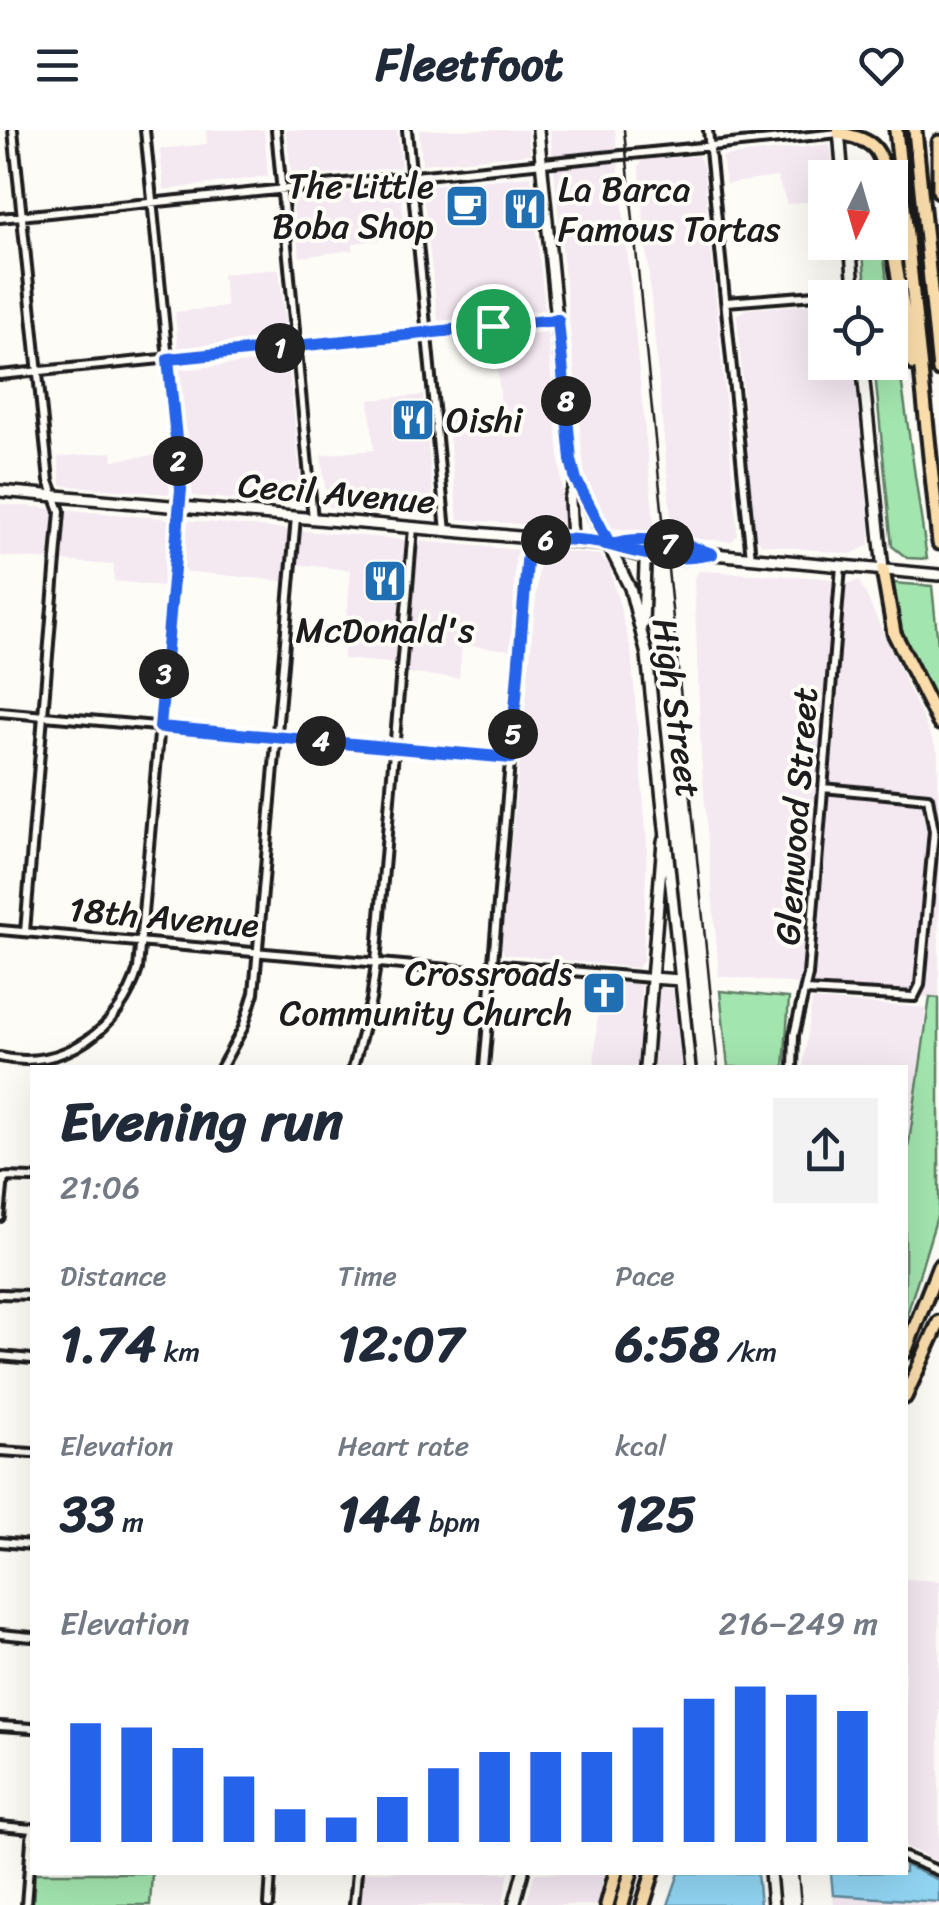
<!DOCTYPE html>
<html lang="en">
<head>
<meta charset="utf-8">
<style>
  :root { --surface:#fff; --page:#f2f2f3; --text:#1f2937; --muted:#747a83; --accent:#2563eb }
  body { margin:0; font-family:Sriracha,sans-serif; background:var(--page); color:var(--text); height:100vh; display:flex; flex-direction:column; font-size:38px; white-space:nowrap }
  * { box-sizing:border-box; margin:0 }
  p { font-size:32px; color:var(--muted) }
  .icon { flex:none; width:55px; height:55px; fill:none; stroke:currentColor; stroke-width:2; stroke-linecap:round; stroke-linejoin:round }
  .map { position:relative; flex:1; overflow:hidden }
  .details { position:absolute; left:30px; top:935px; width:878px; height:810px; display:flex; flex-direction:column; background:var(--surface); border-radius:0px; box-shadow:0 10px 40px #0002 }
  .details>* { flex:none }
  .needle { width:65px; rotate:185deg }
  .tools { position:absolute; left:808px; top:30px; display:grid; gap:20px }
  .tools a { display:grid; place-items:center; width:100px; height:100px; border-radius:0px; background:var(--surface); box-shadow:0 10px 40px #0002; font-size:50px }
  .pin { position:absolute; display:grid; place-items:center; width:85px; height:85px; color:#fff; margin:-42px; border:5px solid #fff; border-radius:50%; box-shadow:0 2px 10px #0007 }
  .km { position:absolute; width:50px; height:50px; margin:-25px; border-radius:50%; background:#222; color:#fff; font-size:28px; line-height:50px; text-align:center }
  .round { display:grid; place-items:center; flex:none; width:105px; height:105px; border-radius:0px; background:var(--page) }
  .head { display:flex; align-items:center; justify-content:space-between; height:170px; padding:0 30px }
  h1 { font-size:55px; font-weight:800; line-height:75px }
  .stats { display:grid; grid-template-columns:repeat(3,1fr); gap:15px; height:170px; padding:10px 30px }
  .stats div { display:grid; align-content:center }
  .stats b { font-size:50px; font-weight:800 }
  .stats small { font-size:28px; font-weight:400 }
  .stats p { font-size:28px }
  .chart { height:280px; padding:20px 30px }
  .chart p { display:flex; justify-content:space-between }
  .chart svg { width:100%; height:180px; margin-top:10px; stroke:var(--accent); stroke-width:6 }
  header { display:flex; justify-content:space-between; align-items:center; height:130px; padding:0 30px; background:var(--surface); font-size:45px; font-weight:800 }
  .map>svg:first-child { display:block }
</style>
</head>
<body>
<header><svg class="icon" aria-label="menu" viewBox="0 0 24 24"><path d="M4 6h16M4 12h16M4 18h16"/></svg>Fleetfoot<svg class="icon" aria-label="heart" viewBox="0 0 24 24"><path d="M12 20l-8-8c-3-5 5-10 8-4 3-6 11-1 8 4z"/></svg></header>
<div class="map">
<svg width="939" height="1775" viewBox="0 0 939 1775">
  <rect width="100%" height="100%" fill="#fdfcf7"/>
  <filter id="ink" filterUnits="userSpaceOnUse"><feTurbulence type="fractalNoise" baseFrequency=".01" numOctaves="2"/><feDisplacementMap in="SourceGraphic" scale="20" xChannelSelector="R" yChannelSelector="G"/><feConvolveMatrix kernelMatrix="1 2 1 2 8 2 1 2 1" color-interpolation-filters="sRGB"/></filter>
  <g filter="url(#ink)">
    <path fill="#f4e8f1" d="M206,0h58l4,46 -104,14 -4,-41 47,-5z
      M286,0h111l4,37 -109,11z
      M419,0h108l3,24 -108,10z
      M550,0h65l40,402 -44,-4 -26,-51z
      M830,14l5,33 -10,1v21l-38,5 -10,-27 -51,7 -4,-27z
      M698,26l5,10 34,359v10l-5,6 -59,-3 -34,-372 4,-6z
      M531,46l14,134 -107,11 -16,-135z
      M400,57l6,50 -53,6v7l-53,7 -8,-57z
      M279,139l8,67 -109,12 -3,-36 52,-5 -5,-33z
      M825,173v59l28,1 17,167 -1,15 -18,9 -90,-10 -6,-10 -18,-220 11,-5z
      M547,202l19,196 -108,-9 -11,-101 55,-6 -8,-74z
      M288,229l15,146 -110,-9 -13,-126z
      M423,265l12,122 -107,-10 -7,-52 53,-5 -5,-50z
      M112,322l1,8 53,-6 4,40 -109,-9 -3,-28z
      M0,374l521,46 -6,8 -2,92 -51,-5 -3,33 -59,-5 1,-9 -58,-5 8,-89 -57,-6 -2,18 -109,-11 -2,17 -67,-7v-16l-114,-9z
      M541,419l58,6 10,10 22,85 16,194 -4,116 -5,8 -134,-14 -3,-9z
      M699,441l127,7 21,6 12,-4 79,172 1,246 -220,-22 -18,-221 -7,-177z
      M600,851l41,3 -3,83h-44z
      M660,857l13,3 8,77h-28z
      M812,870l114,8 -21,162v-102h-102z
      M905,1449l34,2v281l-34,-16z
      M363,1743v-1l146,1 -7,32h-142z
      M535,1743h70l-8,32h-71z
      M833,1765l106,7v3h-105z"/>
    <path fill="#a3e5af" stroke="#608066" stroke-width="2.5" d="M862,113h20l7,54h-22z
      M890,172l37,257 -20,-1 -15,-12 -18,-183 16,-1z
      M893,453l39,3 7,68v63l-42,-86 -8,-45z
      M720,861l69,7 -5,69h-56z
      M930,867l9,1v212l-34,111v-151z
      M35,1743h117l-2,32h-117z"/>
    <path fill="#91d5f3" stroke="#628b9d" stroke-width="2.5" d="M905,1735l34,15v22l-106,-7 -2,-22 74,-1z
      M679,1743h78l3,32h-92z"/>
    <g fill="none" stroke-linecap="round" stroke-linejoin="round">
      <defs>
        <path id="street" d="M13,0l36,351 11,30 -35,421
          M276,0l37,389
          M407,0l39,401
          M708,0l43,428
          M0,88l839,-85
          M726,172l129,-10
          M0,245l556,-55
          M0,582l511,46
          M0,800l483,42 20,-7 148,13
          M806,861l108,6 6,-12 14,-154 -6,-33 -105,-10
          M0,927c63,15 121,-29 138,-88l43,-480 -36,-359
          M221,938l22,-40 11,-35 42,-476
          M353,938l18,-68 5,-37 37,-435
          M484,938l45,-530
          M793,938l1,-33 14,-60 33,-409
          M4,1047l28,1
          M0,1087l4,-40
          M0,1164l32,1
          M0,1226l32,3
          M0,1321l32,2
          M0,1412l32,3
          M0,1504l32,3
          M0,1596l32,2
          M0,1696l32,3
          M905,1727l34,14
          M26,1775l6,-77
          M269,1775l2,-33
          M354,1775l3,-33"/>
        <path id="secondary" d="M538,0l33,331 5,20 54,107 17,67 43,413
          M839,0l4,48
          M850,112l5,56
          M862,232l21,208
          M0,361l610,54c30,15 70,17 103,9
          M572,412l-2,-43 6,-18
          M610,415c29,-11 75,-2 103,9l226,21
          M643,494l2,-60 6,-8
          M651,848l30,2
          M645,938l18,-227
          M770,1742l3,33
          M514,1775l9,-33"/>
        <path id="highway" d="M896,0l43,413
          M915,0l24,240
          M839,3c30,7 42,11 46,45
          M939,12v49
          M890,101l23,133
          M883,440l11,63 45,90
          M905,1222l34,-86
          M905,1267l34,-75
          M607,1775l9,-33
          M622,1775l9,-33
          M643,1775l10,-33"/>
      </defs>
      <use href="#street" stroke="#1c1c1c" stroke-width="14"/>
      <use href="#secondary" stroke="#1c1c1c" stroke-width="16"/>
      <use href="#highway" stroke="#1c1c1c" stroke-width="19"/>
      <use href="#street" stroke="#fdfcf7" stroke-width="6"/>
      <use href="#secondary" stroke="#fdfcf7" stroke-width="9"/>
      <use href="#highway" stroke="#faddab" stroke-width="11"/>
      <path stroke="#1c1c1c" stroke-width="2.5" d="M624,0l94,938
        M798,1742l3,33"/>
    </g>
  </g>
  <g fill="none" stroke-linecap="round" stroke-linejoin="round" filter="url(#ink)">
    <defs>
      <path id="route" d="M493,196l-325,33 13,130 -21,238 351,31 18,-220c26,2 56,0 81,7 34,10 67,17 102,9 -28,-11 -73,-20 -102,-9l-34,-65 -5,-20 -13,-140 -65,6"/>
    </defs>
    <use href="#route" stroke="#fff" stroke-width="20"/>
    <use href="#route" stroke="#2563eb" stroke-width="12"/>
  </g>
  <defs>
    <symbol id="cafe-square" viewBox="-11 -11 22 22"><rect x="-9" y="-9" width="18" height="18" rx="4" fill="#1f6fb2" stroke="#fdfcf7"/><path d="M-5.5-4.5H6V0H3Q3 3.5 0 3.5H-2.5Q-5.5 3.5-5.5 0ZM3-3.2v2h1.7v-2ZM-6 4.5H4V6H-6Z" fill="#fff"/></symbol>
    <symbol id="restaurant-square" viewBox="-11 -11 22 22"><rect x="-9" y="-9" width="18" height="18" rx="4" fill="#1f6fb2" stroke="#fdfcf7"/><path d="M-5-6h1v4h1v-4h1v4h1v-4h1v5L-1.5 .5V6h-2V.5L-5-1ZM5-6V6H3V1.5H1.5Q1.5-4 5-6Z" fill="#fff"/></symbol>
    <symbol id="church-square" viewBox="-11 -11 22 22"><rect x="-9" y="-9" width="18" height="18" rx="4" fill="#1f6fb2" stroke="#fdfcf7"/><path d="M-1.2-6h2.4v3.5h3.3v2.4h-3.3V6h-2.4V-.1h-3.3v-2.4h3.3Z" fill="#fff"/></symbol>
  </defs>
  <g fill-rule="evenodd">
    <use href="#cafe-square" x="442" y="51" width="50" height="50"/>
    <use href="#restaurant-square" x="500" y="54" width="50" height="50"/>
    <use href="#restaurant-square" x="388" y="265" width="50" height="50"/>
    <use href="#restaurant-square" x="360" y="426" width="50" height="50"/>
    <use href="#church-square" x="579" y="838" width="50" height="50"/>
  </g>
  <g text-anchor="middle" stroke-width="8" stroke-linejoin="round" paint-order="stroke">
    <g font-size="35" fill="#1c1c1c" stroke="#fdfcf7" text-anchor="end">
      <text x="434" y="68">The Little<tspan x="434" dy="40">Boba Shop</tspan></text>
      <text x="558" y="71" text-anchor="start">La Barca<tspan x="558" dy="40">Famous Tortas</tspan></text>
      <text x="446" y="302" text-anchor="start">Oishi</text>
      <text x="385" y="512" text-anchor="middle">McDonald's</text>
      <text x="572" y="855">Crossroads<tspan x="572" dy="40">Community Church</tspan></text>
    </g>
    <g font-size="35" fill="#1c1c1c" stroke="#fdfcf7">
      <text transform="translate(337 363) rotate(5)" y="12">Cecil Avenue</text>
      <text transform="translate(677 578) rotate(82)" y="12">High Street</text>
      <text transform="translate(796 686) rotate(-86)" y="12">Glenwood Street</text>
      <text transform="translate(164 787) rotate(5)" y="12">18th Avenue</text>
    </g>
  </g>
</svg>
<div class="tools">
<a><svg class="needle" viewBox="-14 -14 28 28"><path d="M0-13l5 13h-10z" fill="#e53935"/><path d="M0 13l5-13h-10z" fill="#747a83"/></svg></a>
<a><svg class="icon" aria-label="locate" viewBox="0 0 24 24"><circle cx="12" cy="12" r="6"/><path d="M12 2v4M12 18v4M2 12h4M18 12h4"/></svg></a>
</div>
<div class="pin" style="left:493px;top:196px;background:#1e9e55"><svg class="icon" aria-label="arrive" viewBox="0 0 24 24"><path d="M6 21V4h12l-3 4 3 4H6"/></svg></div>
<b class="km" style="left:280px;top:218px">1</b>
<b class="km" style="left:178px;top:331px">2</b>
<b class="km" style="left:164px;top:544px">3</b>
<b class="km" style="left:321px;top:611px">4</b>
<b class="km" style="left:513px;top:604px">5</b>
<b class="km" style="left:546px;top:410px">6</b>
<b class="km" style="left:669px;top:414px">7</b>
<b class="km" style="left:566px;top:271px">8</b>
<section class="details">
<div class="head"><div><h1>Evening run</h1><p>21:06</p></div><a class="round"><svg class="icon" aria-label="share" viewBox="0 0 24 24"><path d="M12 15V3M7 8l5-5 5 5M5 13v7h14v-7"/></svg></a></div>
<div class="stats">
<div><p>Distance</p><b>1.74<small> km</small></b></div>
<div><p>Time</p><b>12:07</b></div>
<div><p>Pace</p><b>6:58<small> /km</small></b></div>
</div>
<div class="stats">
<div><p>Elevation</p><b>33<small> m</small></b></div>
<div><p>Heart rate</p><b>144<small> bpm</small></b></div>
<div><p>kcal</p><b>125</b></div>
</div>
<div class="chart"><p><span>Elevation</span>216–249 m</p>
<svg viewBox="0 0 160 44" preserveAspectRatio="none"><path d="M5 44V15M15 44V16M25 44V21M35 44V28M45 44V36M55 44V38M65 44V33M75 44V26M85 44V22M95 44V22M105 44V22M115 44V16M125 44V9M135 44V6M145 44V8M155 44V12"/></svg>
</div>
</section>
</div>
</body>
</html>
